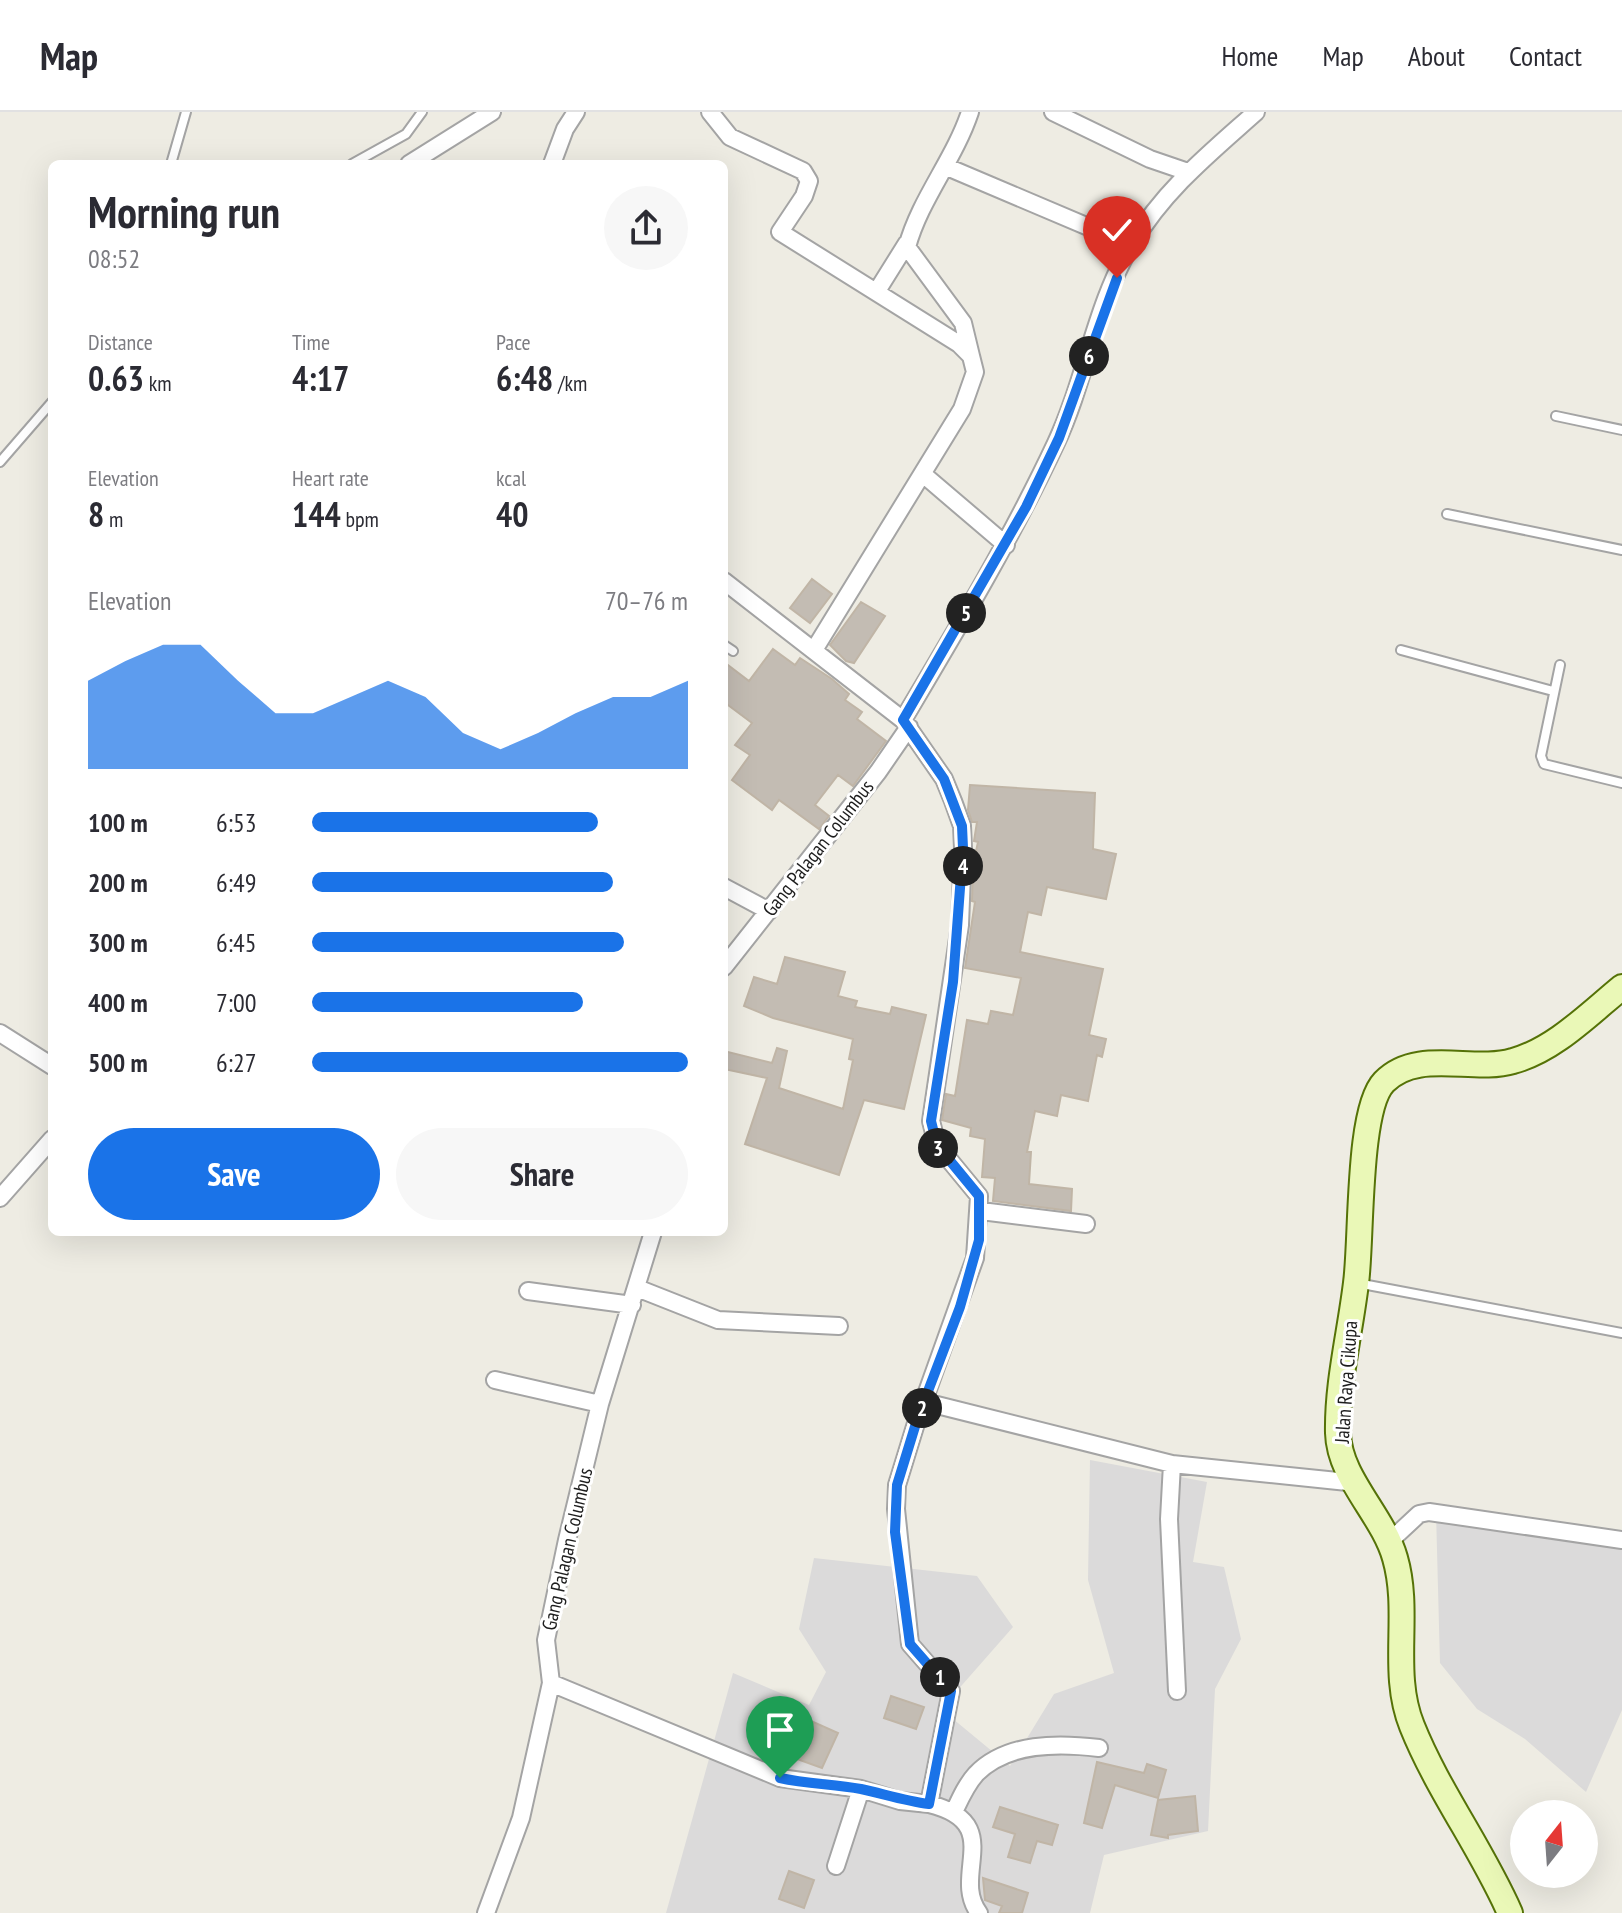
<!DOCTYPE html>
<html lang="en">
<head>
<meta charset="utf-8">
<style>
  :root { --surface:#fff; --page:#f7f7f7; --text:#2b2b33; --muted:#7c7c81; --line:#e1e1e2; --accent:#1a73e8 }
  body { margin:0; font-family:"PT Sans Narrow",sans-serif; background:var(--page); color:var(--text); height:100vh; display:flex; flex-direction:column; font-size:30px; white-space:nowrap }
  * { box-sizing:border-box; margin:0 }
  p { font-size:26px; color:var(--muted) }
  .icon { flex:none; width:44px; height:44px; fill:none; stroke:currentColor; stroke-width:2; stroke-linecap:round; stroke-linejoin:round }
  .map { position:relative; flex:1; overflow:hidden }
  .panel { position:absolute; left:48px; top:48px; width:680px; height:1076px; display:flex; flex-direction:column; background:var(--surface); border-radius:12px; box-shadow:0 8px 32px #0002 }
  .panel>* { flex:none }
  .needle { width:52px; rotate:17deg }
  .tools { position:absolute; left:1510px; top:1688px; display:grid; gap:16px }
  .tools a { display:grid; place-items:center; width:88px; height:88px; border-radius:50%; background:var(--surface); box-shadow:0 8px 32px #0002; font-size:40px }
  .pin { position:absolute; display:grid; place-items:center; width:68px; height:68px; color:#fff; margin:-82px -34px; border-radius:50% 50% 50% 0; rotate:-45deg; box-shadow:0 0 8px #0007 }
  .pin .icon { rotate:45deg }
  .km { position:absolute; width:40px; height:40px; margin:-20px; border-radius:50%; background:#222; color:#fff; font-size:22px; line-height:40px; text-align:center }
  .round { display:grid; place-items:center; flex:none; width:84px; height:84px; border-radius:42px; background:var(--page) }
  .head { display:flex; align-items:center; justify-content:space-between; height:136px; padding:0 40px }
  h1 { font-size:44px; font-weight:600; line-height:60px }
  .figures { display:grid; grid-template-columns:repeat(3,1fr); gap:12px; height:136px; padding:8px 40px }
  .figures div { display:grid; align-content:center }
  .figures b { font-size:34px; font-weight:600 }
  .figures small { font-size:22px; font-weight:400 }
  .figures p { font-size:22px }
  .chart { height:224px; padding:16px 40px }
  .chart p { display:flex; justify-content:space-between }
  .chart svg { width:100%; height:144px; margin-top:8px; fill:var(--accent); opacity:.7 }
  .primary-button { display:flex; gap:16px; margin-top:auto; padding:16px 40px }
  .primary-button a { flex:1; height:92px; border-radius:48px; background:var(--accent); color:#fff; font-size:32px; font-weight:600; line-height:92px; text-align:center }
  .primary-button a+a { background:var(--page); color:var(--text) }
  ul { padding:0 40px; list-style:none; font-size:26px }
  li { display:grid; grid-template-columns:128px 96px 1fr; align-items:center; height:60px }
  li i { height:20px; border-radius:10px; background:var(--accent) }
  header { display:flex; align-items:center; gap:48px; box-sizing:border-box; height:112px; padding:0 40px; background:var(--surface); border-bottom:2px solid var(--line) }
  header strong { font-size:38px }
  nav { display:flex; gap:44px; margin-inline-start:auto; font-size:28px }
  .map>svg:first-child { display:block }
</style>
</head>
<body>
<header>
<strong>Map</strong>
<nav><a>Home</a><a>Map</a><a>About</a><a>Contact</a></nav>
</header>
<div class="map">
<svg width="1622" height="1801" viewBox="0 0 1622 1801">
  <rect width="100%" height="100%" fill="#eeece3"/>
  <path fill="#dbdada" d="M1090,1348l117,22 -14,80 31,5 17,72 -26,50 -7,142 -104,24 -14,58h-424l67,-240 76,32 17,-33 -27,-43 15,-71 163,18 36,51 -72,82 69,57 44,-72 60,-21 -26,-93z
    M1436,1400l186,32v166l-36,82 -61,-53 -48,-30 -37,-46z"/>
  <path fill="#c3bcb3" stroke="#c0b5a6" stroke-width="2" d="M812,467l20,15 -22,29 -20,-15z
    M861,490l24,14 -31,47 -8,-2 -16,-16z
    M773,537l22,16 5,-7 32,21 17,15 -4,6 17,12 -5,7 29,22 -33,45 -15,-11 -23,30 14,11 -10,13 -40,-29 -7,10 -40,-30 18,-25 -15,-10 17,-22 -28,-21v-40l25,19z
    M970,673l125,8 -2,56 23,5 -10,45 -59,-12 -6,28 -13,-3 -8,40 83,17 -14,66 17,4 -4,18 -5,-2 -9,46 -27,-6 -4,21 -22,-5 -8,41h4l-2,32 43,5 -1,22 -78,-10 2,-23 -13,-1 3,-38 -15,-3 1,-8 -29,-8 4,-26 9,2 12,-76 21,4 3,-13 22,4 8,-37 -56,-10 10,-66 -3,-1 1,-36 5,-23 -4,-1 3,-19h-5l-4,-12z
    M785,845l60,15 -7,24 19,5 -2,6 35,7 2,-7 34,8 -22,94 -40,-9 -25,75 -94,-31 22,-66 -43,-9v-18l48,12 5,-15 10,3 -8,37 64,21 10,-49 -4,-1 4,-20 -80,-21 -29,-12 10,-29 23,7z
    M891,1584l33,11 -8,22 -32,-11z
    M785,1604l21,11 3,-7 29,13 -16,35 -53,-19z
    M1097,1650l47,11 3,-9 19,6 -8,28 -43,-13 -13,43 -18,-5z
    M1195,1684l3,35 -30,4v3l-17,-3 7,-35z
    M1000,1695l58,18 -6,20 -15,-4 -7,22 -22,-6 7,-23 -22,-7z
    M789,1759l25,9 -10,28 -25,-9z
    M983,1766l45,15 -6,20h-23l3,-7 -17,-6z"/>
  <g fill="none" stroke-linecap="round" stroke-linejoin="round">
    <defs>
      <path id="service" d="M171,52l15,-52
        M352,52l54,-30 16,-22
        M1556,304l66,14
        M0,350l52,-60
        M1447,402l175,36
        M724,533l9,6
        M1401,538l152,41
        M1560,553l-19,91 3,8 78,19
        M1357,1171l265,50"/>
      <path id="minor" d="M710,0l20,25 73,34 6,10 -5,15 -24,36 179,112 12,12 4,16 -13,37 -148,241
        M970,0c-16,48 -50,87 -63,135l56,76 8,33
        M1053,0l97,47 38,13
        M409,52l83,-52
        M552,52l13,-35 11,-17
        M947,55l184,78
        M877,179l30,-48
        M924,363l82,70
        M903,608c54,-91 108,-181 153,-277 30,-64 39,-138 76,-199 32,-54 78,-91 124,-132
        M724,775l45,24
        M724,855l154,-195 31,-45
        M0,921l52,33
        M0,1086l52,-59
        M981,1099l105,13
        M637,1176l81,32 121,6
        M528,1179l104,14
        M495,1268l105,24
        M925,1290l247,62 185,19
        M1172,1352l-3,55 8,172
        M1389,1430l30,-28 10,-2 193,28
        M551,1571l229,95 81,11 39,12 29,3 22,-113 -41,-47 -14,-135 1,-24 20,-65 58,-162 4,-62 -42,-51 -6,-24 29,-196 3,-77 -1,-22 -9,-25 -9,-22 -41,-59 -179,-139
        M929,1692c78,19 21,71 50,109
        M954,1700c6,-13 12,-27 22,-38 31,-32 83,-31 123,-26
        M836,1754l25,-77
        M486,1801l35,-95 30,-135 -5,-43 21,-100 33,-136 53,-172"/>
      <path id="secondary" d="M1510,1801c-28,-64 -72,-122 -98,-187 -22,-54 -1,-113 -17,-168 -12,-43 -56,-80 -57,-125 -1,-50 12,-100 18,-150 6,-43 1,-173 28,-201 33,-34 89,-9 129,-21 41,-11 76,-47 109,-74"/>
    </defs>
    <use href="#service" stroke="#a4a4a4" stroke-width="12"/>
    <use href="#minor" stroke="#a4a4a4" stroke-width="20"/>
    <use href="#secondary" stroke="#557207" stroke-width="28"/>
    <use href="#service" stroke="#fff" stroke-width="8"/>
    <use href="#minor" stroke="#fff" stroke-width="16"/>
    <use href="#secondary" stroke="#eaf8b7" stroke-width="24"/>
  </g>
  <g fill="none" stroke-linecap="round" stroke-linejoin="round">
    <defs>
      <path id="route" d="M780,1666c27,6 54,6 81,11 23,5 44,12 68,15l22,-113 -41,-47 -15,-112 2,-47 20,-65 43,-113 19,-67v-44l-42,-51 -6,-24 22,-139 10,-134 -1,-22 -18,-47 -41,-59 123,-213 33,-69 58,-160"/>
    </defs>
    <use href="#route" stroke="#fff" stroke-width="16"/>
    <use href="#route" stroke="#1a73e8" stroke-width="10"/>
  </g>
  <g text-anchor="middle" stroke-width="6" stroke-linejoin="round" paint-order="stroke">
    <g font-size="20" fill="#1d1d1d" stroke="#fff">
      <text transform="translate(818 736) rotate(-52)" y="7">Gang Palagan Columbus</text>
      <text transform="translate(1346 1270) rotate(-86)" y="7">Jalan Raya Cikupa</text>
      <text transform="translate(567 1437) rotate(-77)" y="7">Gang Palagan Columbus</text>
    </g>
  </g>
</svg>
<div class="tools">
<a><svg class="needle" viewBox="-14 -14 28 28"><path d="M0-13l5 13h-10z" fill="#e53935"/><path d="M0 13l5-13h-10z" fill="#7c7c81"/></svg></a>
</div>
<div class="pin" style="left:780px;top:1666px;background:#1e9e55"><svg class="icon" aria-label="arrive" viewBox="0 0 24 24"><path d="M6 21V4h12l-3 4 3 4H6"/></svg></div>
<div class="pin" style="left:1117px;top:166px;background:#d93025"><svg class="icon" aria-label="check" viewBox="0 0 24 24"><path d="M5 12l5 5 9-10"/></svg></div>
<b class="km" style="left:940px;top:1565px">1</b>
<b class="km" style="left:922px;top:1296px">2</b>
<b class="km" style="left:938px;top:1036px">3</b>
<b class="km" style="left:963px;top:754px">4</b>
<b class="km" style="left:966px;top:501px">5</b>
<b class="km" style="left:1089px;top:244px">6</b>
<section class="panel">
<div class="head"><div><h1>Morning run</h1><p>08:52</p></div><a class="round"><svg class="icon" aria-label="share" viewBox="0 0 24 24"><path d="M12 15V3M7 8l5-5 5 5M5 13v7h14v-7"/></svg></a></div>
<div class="figures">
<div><p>Distance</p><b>0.63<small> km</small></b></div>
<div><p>Time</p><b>4:17</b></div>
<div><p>Pace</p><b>6:48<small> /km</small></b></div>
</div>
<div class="figures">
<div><p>Elevation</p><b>8<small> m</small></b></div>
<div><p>Heart rate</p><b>144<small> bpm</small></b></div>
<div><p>kcal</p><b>40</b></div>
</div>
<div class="chart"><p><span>Elevation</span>70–76 m</p>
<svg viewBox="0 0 160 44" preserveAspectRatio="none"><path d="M0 44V17L10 11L20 6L30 6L40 17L50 27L60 27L70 22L80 17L90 22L100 33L110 38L120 33L130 27L140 22L150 22L160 17V44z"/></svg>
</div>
<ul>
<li><b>100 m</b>6:53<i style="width:76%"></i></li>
<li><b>200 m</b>6:49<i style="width:80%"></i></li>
<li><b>300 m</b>6:45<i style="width:83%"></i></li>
<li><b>400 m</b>7:00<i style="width:72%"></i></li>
<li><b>500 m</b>6:27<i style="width:100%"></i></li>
</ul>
<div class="primary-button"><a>Save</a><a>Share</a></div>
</section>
</div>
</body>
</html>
